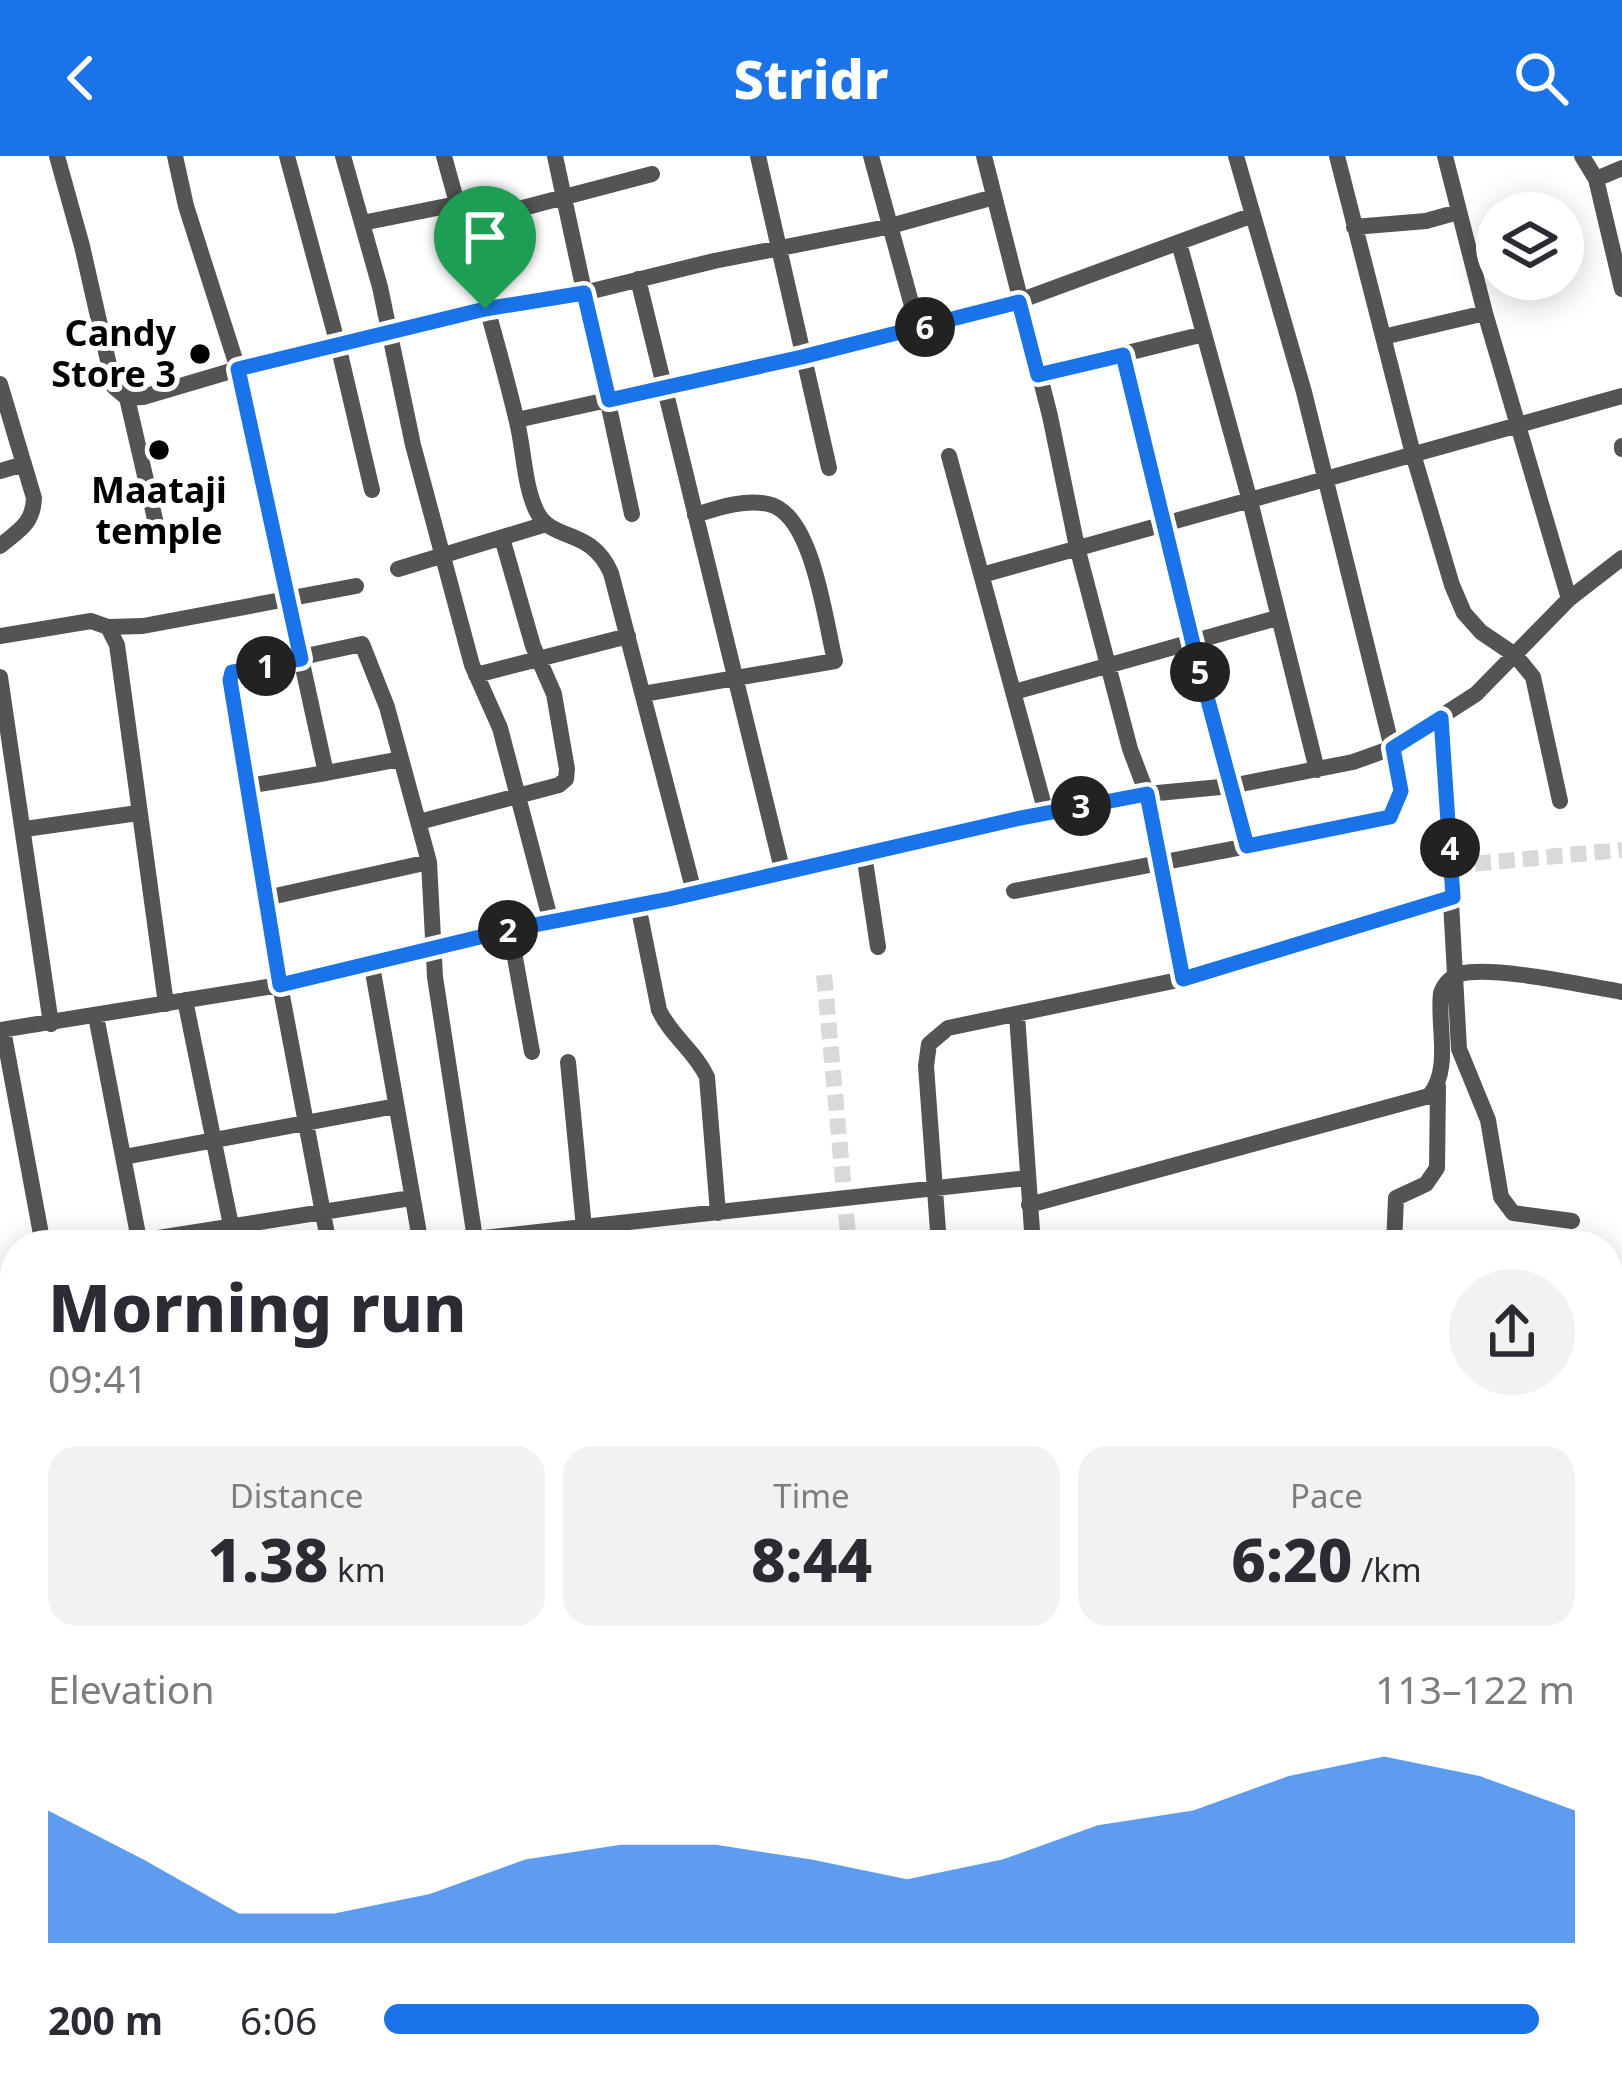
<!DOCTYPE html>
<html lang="en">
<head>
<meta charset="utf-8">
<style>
  :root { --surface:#fff; --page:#f2f2f3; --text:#2b2b33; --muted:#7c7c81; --accent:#1a73e8 }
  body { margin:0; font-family:"Noto Sans",sans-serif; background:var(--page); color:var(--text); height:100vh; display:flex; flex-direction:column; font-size:45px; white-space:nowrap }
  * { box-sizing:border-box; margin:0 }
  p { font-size:39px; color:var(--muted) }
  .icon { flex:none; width:66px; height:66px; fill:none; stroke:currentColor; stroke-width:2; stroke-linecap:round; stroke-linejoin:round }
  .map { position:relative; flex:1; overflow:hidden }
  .drawer { position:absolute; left:0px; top:1074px; width:1623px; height:858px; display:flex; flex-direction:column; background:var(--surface); border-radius:48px 48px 0 0; box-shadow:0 6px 30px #0003 }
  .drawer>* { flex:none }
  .controls { position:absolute; left:1476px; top:36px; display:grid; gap:24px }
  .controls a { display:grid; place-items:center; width:108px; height:108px; border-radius:50%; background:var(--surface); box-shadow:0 6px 30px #0003; font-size:60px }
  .pin { position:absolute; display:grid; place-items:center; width:102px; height:102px; color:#fff; margin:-123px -51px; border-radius:50% 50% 50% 0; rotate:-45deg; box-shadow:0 0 12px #0007 }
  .pin .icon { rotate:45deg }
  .km { position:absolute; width:60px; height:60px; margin:-30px; border-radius:50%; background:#222; color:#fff; font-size:33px; line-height:60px; text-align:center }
  .round { display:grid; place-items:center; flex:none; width:126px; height:126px; border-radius:63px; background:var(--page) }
  .head { display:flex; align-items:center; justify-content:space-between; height:204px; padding:0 48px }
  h1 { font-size:66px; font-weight:800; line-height:90px }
  .figures { display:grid; grid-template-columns:repeat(3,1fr); gap:18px; height:204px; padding:12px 48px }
  .figures div { display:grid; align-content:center; border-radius:30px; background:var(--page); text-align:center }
  .figures b { font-size:60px; font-weight:800 }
  .figures small { font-size:33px; font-weight:400 }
  .figures p { font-size:33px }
  .chart { height:336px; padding:24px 48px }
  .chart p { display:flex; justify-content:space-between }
  .chart svg { width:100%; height:216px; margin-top:12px; fill:var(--accent); opacity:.7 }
  ul { padding:0 48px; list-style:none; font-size:39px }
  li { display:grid; grid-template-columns:192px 144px 1fr; align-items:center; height:90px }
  li i { height:30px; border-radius:15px; background:var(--accent) }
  header { display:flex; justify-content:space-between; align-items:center; height:156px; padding:0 48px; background:var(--accent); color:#fff; font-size:54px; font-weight:800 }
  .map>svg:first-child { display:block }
</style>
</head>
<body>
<header><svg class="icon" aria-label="back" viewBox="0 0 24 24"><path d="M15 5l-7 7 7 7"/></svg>Stridr<svg class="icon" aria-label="search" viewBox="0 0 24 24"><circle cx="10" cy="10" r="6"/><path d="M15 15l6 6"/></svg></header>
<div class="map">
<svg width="1622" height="1932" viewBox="0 0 1622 1932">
  <rect width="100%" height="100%" fill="#fff"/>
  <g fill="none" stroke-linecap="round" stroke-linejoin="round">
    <path stroke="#d9d9d9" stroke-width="16" stroke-dasharray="16 8" stroke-linecap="butt" d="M1451,710l171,-16
      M824,819l25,270"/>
    <path stroke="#545454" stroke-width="16" d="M57,0l25,90 32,141 13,11 31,134
      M175,0l11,50 52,163 88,404 75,-14
      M287,0l51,189 34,145
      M343,0l37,131 33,158 59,220 28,63 51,194
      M444,0c24,89 52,177 73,266 7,28 7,64 20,90 16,31 53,14 74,61l83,319
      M555,0l77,358
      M758,0l71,312
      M871,0l47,172
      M984,0l66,260 27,131 53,202 17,45 36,185
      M1337,0l76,298 39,131 12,28 17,19 34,23 18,22 27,124
      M1445,0l40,157 84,286
      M1582,0l14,23 26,110
      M1596,23l26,-11
      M362,67l95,-19
      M462,68l190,-50
      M1354,71l72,-6 32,-9
      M1179,87l71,258 67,269
      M638,123l145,594
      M1383,181l102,-24
      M1123,199l72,298 52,193
      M1038,219l166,-41
      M0,228l34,114c-1,26 -15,32 -34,48
      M127,242l16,-1 95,-28 248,-60 98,-16 130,-32 173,-34 107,-30
      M517,264l285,-63 217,-56 234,-86
      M1622,290v3
      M949,300l97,357
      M0,315l24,-7
      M398,413l148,-45
      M982,419l640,-179
      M108,471l9,18 49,359
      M0,480l91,-15 17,6 35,-1 213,-40
      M476,519l152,-39
      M0,521l51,347
      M1014,536l263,-74
      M643,538l192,-33c-10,-40 -22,-148 -67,-157 -25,-5 -50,4 -73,11
      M1441,562l18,331 29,71 13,77 12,16 59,8
      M248,630l78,-13
      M419,666l140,-37 7,-6 1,-10 -13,-75 -21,-48 -31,-108
      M25,673l113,-16
      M864,698l14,93
      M1014,735l359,-69c40,-12 25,-42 19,-74l-88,-356 -68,-236
      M266,742l163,-36
      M638,749l21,105c12,26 36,41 48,67l11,136
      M510,774l22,122
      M372,810l49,279
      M185,844l50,245
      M1017,859l16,230
      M96,860l44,229
      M0,874l280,-45 230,-55 159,-31 347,-80 131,-25 84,-8 122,-24 39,-14 84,-54 93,-95 53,-41
      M3,874l40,215
      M568,906l16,166
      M124,1001l272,-51
      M1029,1049l400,-109c23,-27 8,-70 12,-103 4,-10 9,-15 19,-19 32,-9 126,12 162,18
      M475,1083l552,-61
      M139,1085l272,-43
      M329,1089l-49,-260 -50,-305 2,-8 130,-28 25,63 42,155 6,115 41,268
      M939,1089l-13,-179 3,-22 19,-16 235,-49 270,-82
      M1394,1089l2,-47 30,-14 11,-16 1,-82
      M0,1248l15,-3
      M1608,1258l14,-1
      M0,1542h15
      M1608,1548l14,-1
      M0,1715l15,99
      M0,1878l15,-2
      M31,1917l2,15
      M122,1917l2,15
      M224,1917l2,15
      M286,1917l2,15
      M405,1917l3,15
      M622,1917l3,15
      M736,1917l3,15
      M836,1917l3,15
      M892,1917l3,15
      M1061,1917l4,15
      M1191,1917l2,9"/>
  </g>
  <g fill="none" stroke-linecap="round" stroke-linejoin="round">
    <defs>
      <path id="route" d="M584,137l25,107 193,-43 217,-55 19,73 85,-20 72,297 52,194 143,-29 11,-26 -8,-43 48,-30 12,179 -270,82 -36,-185 -131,25 -347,80 -160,31 -229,55 -50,-305 2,-8 69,-13 -63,-290 247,-60z"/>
    </defs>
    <use href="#route" stroke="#fff" stroke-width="24"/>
    <use href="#route" stroke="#1a73e8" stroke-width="15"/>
  </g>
  <g fill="#000" stroke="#fff" stroke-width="4.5">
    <circle cx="200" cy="198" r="12"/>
    <circle cx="159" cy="294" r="12"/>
  </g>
  <g text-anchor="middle" stroke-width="10" stroke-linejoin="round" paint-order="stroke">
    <g font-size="36" font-weight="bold" fill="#000" stroke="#fff" text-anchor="end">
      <text x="176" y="190">Candy<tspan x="176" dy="41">Store 3</tspan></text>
      <text x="159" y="347" text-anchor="middle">Maataji<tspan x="159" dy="41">temple</tspan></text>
    </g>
  </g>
</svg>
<div class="controls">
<a><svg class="icon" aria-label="layers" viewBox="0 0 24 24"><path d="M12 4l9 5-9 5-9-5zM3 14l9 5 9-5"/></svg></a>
</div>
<div class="pin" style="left:485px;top:153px;background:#1e9e55"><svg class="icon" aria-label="arrive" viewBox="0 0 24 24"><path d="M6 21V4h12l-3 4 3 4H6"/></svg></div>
<b class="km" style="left:266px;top:510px">1</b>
<b class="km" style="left:508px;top:774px">2</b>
<b class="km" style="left:1081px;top:650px">3</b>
<b class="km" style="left:1450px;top:692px">4</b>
<b class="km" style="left:1200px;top:516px">5</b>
<b class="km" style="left:925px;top:171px">6</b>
<section class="drawer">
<div class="head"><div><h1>Morning run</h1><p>09:41</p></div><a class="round"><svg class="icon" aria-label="share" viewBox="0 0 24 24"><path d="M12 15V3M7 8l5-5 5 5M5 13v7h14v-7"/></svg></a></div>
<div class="figures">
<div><p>Distance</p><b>1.38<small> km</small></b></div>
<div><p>Time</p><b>8:44</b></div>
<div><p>Pace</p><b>6:20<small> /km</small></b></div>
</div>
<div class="chart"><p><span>Elevation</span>113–122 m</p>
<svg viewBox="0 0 160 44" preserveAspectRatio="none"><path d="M0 44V17L10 27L20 38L30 38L40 34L50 27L60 24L70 24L80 27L90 31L100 27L110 20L120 17L130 10L140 6L150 10L160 17V44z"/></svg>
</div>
<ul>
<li><b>200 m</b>6:06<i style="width:97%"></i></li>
</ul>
</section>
</div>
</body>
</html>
